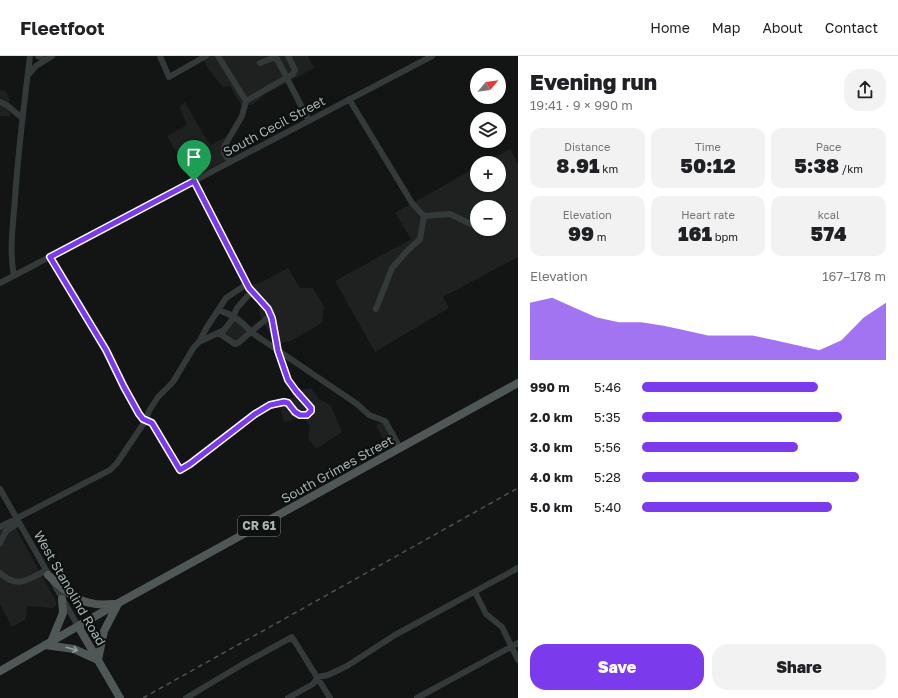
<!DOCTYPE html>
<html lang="en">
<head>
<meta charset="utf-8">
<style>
  :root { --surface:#fff; --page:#f2f2f2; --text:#202124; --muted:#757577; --line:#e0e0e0; --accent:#7c3aed }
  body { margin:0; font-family:"Golos Text",sans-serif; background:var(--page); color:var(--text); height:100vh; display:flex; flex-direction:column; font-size:15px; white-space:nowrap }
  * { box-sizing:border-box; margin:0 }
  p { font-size:13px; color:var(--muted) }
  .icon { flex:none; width:22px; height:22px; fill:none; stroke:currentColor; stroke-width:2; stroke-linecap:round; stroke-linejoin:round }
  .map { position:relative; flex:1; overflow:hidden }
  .details { display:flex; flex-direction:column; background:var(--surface); width:380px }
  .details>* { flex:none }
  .needle { width:26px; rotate:61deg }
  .fabs { position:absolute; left:470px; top:12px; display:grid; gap:8px }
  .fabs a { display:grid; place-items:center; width:36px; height:36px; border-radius:50%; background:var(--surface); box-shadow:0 1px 3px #0004; font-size:20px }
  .pin { position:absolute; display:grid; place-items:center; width:34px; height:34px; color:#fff; margin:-41px -17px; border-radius:50% 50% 50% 0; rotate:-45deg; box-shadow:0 0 4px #0007 }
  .pin .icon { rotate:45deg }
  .round { display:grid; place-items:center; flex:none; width:42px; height:42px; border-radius:16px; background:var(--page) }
  .headline { display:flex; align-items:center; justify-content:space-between; height:68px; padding:0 12px }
  h1 { font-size:22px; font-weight:800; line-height:30px }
  .metrics { display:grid; grid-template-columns:repeat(3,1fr); gap:6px; height:68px; padding:4px 12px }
  .metrics div { display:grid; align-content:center; border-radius:10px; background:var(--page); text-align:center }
  .metrics b { font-size:20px; font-weight:800 }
  .metrics small { font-size:11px; font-weight:400 }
  .metrics p { font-size:11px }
  .chart { height:112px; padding:8px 12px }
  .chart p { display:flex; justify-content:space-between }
  .chart svg { width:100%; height:72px; margin-top:4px; fill:var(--accent); opacity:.7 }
  .primary-button { display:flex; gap:8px; margin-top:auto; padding:8px 12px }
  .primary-button a { flex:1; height:46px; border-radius:16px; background:var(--accent); color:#fff; font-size:16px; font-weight:800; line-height:46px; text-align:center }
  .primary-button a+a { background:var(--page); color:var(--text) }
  ul { padding:0 12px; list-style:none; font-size:13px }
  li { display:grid; grid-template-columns:64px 48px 1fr; align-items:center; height:30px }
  li i { height:10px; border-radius:5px; background:var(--accent) }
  header { display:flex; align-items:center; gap:24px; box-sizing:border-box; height:56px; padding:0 20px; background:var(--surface); border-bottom:1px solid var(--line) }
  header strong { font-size:19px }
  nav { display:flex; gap:22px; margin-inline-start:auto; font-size:14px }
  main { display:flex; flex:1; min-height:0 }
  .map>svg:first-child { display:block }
</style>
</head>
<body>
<header>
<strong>Fleetfoot</strong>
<nav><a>Home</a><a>Map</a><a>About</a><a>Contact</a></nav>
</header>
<main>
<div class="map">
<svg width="518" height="642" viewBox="0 0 518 642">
  <rect width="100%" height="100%" fill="#131414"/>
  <path fill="#1f2121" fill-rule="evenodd" d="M201,0h107l6,12 -50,27 -12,10h-11l-11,-19 -7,1 -14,-17z
    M0,34l5,1 4,6 1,19h-10z
    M185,46l19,34 7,9 14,-8 10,18 -44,24 -24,-43 20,-11 -8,-18z
    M510,93l8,14v94l-75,40 6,11 -74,44 -40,-71 76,-42 -16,-26 82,-46v18h22v-22h-15zM477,151h22v22h-22z
    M288,212l12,20h13l11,19 -2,16 -32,18 -15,3 -14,-26 -3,-15 -7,-6 -5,-9 5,-4h7z
    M237,258l19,17 -17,16h-6l-19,-14 9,-6 7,-10z
    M311,332l8,11 12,7 11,26 -26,17 -8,-11 2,-13 -7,-7 -19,4 -6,-22 16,-2 -2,-6z
    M384,365l7,14 -8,4 -7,-14z
    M13,467l44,80 -3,5 -27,-2 -1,13 -14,8 -12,-23v-74z"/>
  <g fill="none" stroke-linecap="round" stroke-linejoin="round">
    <path stroke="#343939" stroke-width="6" d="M38,0l7,4
      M160,0l9,21 37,-21
      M218,0l28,45
      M260,7l13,-5 4,1 32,62
      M28,19l8,-9 16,-10
      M349,43l63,104 12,13 26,-2 27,13
      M0,46l8,4 14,12
      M230,106l-6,-9v-6l18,-31 4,-15 47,-27 2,-4 -7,-14
      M50,201l56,93 18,37 15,27 4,5 9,4 28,47 10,-6 65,-50 15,-9 14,-3 4,1 7,9 5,3h7l4,-4v-3l-16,-17 -7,-11 -10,-29 -6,-32 -4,-10 -21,-25 -53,-103
      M14,220c-5,-25 -1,-51 1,-77 3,-48 9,-95 15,-143
      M0,227l432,-227
      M376,253l16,-41 15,-17 13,-12 4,-23
      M218,254c14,4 24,11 33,22l106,72 12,11 16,6 15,27
      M219,277l16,11 4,-2 32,-27
      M199,286l8,-15 19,-29 21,-14
      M0,433l78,137
      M0,471l110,-57 7,-7 29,-43 3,-9 9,-14 15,-15 21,-35 5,-5 25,-12 7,-9 6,-13 15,-17
      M0,487l6,-12 13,-8
      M0,517c18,16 27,7 45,-2
      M475,536l11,22 16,13 16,33
      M186,642l57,-34 49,-27 38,61
      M288,642l25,-14 5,-7 10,-2 19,-9 48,-31 123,-67
      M417,642l101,-55"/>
    <path stroke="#505857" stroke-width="8" d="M48,519c22,21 34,32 65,29
      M78,570l42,72
      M51,586l12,-29 -1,-14
      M45,589l29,4 24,11 6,-29 14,-27
      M0,615l113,-65 405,-223"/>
    <path stroke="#4d5453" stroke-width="1.5" stroke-dasharray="5 4" stroke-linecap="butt" d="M143,642l375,-210"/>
  </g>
  <defs><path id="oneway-shaft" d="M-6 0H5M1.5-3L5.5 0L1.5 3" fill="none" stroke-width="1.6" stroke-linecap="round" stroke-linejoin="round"/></defs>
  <use stroke="#909d9a" href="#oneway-shaft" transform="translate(72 593) rotate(16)"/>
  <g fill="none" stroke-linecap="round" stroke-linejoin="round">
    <defs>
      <path id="route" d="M194,125l55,107 19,21 4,9 6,33 10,29 8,11 15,17v3l-4,4h-7l-5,-3 -7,-9 -4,-1 -14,3 -15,9 -65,50 -10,6 -28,-47 -9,-4 -4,-5 -15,-27 -18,-37 -56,-93z"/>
    </defs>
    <use href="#route" stroke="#fff" stroke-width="8"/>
    <use href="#route" stroke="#7c3aed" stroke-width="5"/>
  </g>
  <g text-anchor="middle" stroke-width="4" stroke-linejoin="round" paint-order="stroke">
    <rect fill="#0e0f0f" stroke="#788280" stroke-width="1" x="238" y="460" width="42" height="20" rx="3"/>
    <g font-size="12" font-weight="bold" fill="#a5b4b1">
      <text x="259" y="474">CR 61</text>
    </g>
    <g font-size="13" fill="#a5b4b1" stroke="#0e0f0f">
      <text transform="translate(274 70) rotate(-28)" y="5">South Cecil Street</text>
      <text transform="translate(337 413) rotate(-29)" y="5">South Grimes Street</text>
      <text transform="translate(70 532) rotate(60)" y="5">West Stanolind Road</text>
    </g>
  </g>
</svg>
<div class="fabs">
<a><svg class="needle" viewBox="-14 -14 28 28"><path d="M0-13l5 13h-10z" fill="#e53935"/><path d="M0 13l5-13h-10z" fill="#757577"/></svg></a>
<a><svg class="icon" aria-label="layers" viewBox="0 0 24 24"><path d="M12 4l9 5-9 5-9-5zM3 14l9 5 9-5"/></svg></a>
<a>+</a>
<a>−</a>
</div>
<div class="pin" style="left:194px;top:125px;background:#1e9e55"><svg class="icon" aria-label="arrive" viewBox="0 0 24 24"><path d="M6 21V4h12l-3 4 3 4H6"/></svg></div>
</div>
<section class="details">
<div class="headline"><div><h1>Evening run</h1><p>19:41 · 9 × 990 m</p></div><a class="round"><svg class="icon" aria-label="share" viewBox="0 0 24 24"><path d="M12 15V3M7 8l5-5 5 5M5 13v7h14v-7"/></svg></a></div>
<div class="metrics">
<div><p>Distance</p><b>8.91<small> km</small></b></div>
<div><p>Time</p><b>50:12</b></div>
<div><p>Pace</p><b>5:38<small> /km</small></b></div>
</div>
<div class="metrics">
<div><p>Elevation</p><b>99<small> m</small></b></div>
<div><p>Heart rate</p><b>161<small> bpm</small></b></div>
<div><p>kcal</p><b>574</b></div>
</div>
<div class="chart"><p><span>Elevation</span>167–178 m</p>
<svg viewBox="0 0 160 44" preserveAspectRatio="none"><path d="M0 44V9L10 6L20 12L30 18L40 21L50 21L60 23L70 26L80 29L90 29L100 29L110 32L120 35L130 38L140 32L150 18L160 9V44z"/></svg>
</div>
<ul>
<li><b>990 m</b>5:46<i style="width:72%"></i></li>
<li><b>2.0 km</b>5:35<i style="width:82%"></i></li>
<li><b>3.0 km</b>5:56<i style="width:64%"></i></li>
<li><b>4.0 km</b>5:28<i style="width:89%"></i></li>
<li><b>5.0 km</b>5:40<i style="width:78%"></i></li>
</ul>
<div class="primary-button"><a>Save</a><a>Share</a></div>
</section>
</main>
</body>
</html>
